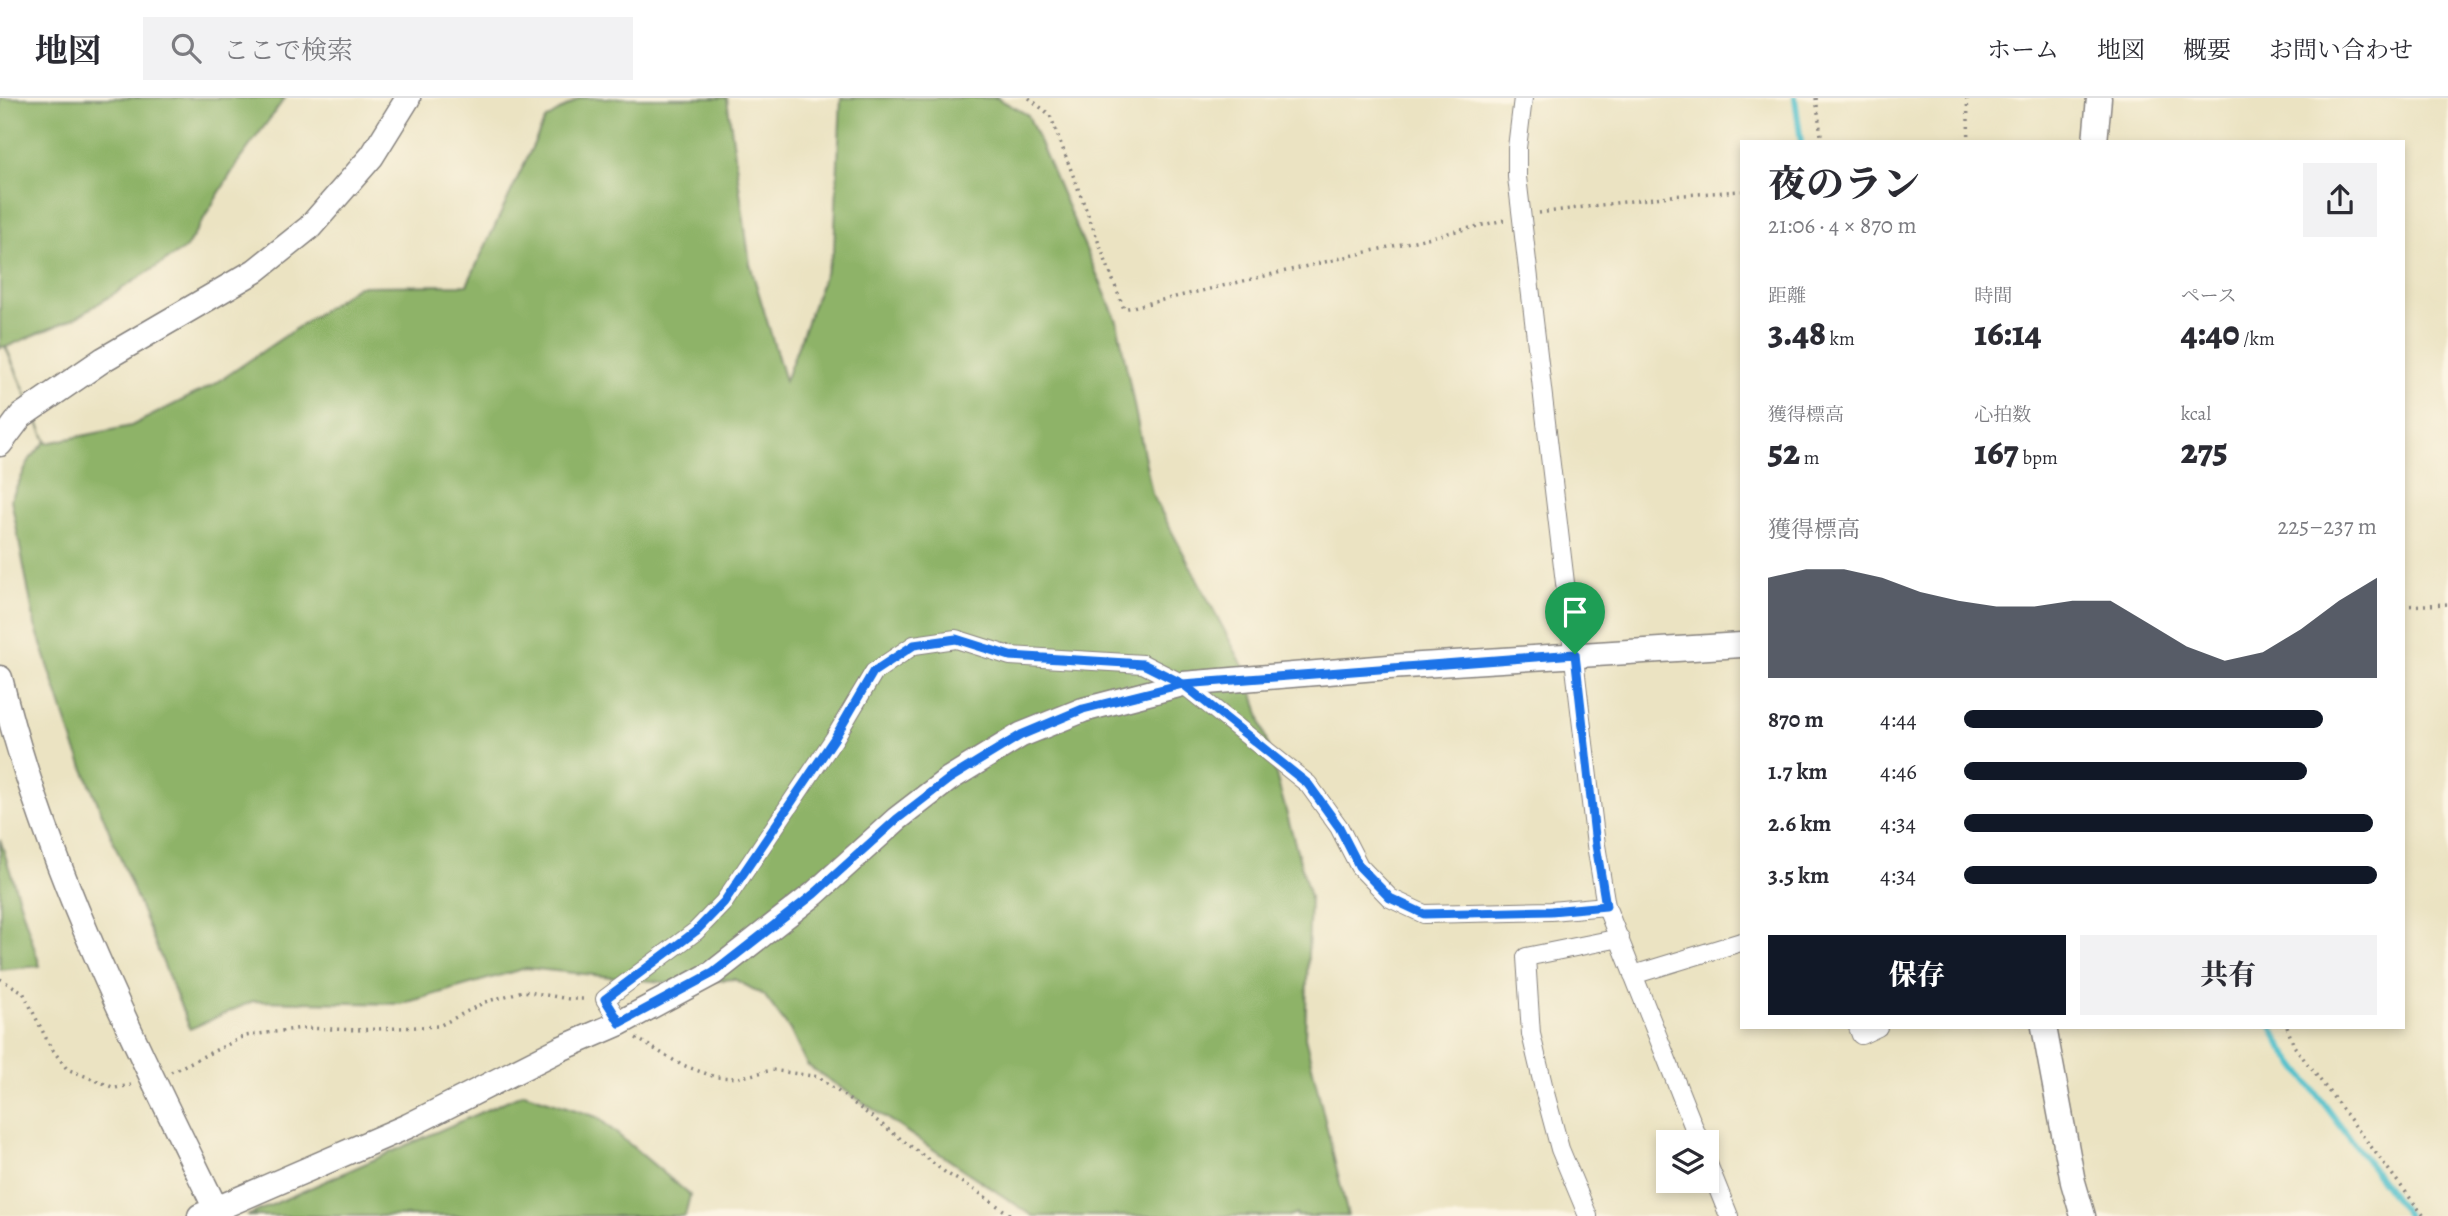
<!DOCTYPE html>
<html lang="ja">
<head>
<meta charset="utf-8">
<style>
  :root { --surface:#fff; --page:#f2f2f3; --text:#2b2b33; --muted:#7c7c81; --line:#e1e1e2; --accent:#111827 }
  body { margin:0; font-family:Alegreya,"Noto Serif JP",serif; background:var(--page); color:var(--text); height:100vh; display:flex; flex-direction:column; font-size:26px; white-space:nowrap }
  * { box-sizing:border-box; margin:0 }
  p { font-size:23px; color:var(--muted) }
  .icon { flex:none; width:38px; height:38px; fill:none; stroke:currentColor; stroke-width:2; stroke-linecap:round; stroke-linejoin:round }
  .map { position:relative; flex:1; overflow:hidden }
  .drawer { position:absolute; left:1740px; top:42px; width:665px; height:889px; display:flex; flex-direction:column; background:var(--surface); border-radius:0px; box-shadow:0 4px 10px #0003 }
  .drawer>* { flex:none }
  .controls { position:absolute; left:1656px; top:1032px; display:grid; gap:14px }
  .controls a { display:grid; place-items:center; width:63px; height:63px; border-radius:0px; background:var(--surface); box-shadow:0 4px 10px #0003; font-size:35px }
  .pin { position:absolute; display:grid; place-items:center; width:60px; height:60px; color:#fff; margin:-72px -30px; border-radius:50% 50% 50% 0; rotate:-45deg; box-shadow:0 0 7px #0007 }
  .pin .icon { rotate:45deg }
  .round { display:grid; place-items:center; flex:none; width:74px; height:74px; border-radius:0px; background:var(--page) }
  .head { display:flex; align-items:center; justify-content:space-between; height:119px; padding:0 28px }
  h1 { font-size:38px; font-weight:800; line-height:52px }
  .figures { display:grid; grid-template-columns:repeat(3,1fr); gap:10px; height:119px; padding:7px 28px }
  .figures div { display:grid; align-content:center }
  .figures b { font-size:35px; font-weight:800 }
  .figures small { font-size:19px; font-weight:400 }
  .figures p { font-size:19px }
  .chart { height:196px; padding:14px 28px }
  .chart p { display:flex; justify-content:space-between }
  .chart svg { width:100%; height:126px; margin-top:7px; fill:var(--accent); opacity:.7 }
  .button { display:flex; gap:14px; margin-top:auto; padding:14px 28px }
  .button a { flex:1; height:80px; border-radius:0px; background:var(--accent); color:#fff; font-size:28px; font-weight:800; line-height:80px; text-align:center }
  .button a+a { background:var(--page); color:var(--text) }
  ul { padding:0 28px; list-style:none; font-size:23px }
  li { display:grid; grid-template-columns:112px 84px 1fr; align-items:center; height:52px }
  li i { height:18px; border-radius:9px; background:var(--accent) }
  header { display:flex; align-items:center; gap:42px; box-sizing:border-box; height:98px; padding:0 35px; background:var(--surface); border-bottom:2px solid var(--line) }
  header strong { font-size:33px }
  nav { display:flex; gap:38px; margin-inline-start:auto; font-size:24px }
  .search { width:490px; height:63px; background:var(--page); display:flex; align-items:center; gap:18px; box-sizing:border-box; padding:0 24px; border-radius:0px; color:var(--muted); font-size:26px }
  .map>svg:first-child { display:block }
</style>
</head>
<body>
<header>
<strong>地図</strong>
<div class="search"><svg class="icon" aria-label="search" viewBox="0 0 24 24"><circle cx="10" cy="10" r="6"/><path d="M15 15l6 6"/></svg>ここで検索</div>
<nav><a>ホーム</a><a>地図</a><a>概要</a><a>お問い合わせ</a></nav>
</header>
<div class="map">
<svg width="2448" height="1118" viewBox="0 0 2448 1118">
  <rect width="100%" height="100%" fill="#fcf5e5"/>
  <filter id="ink" filterUnits="userSpaceOnUse"><feTurbulence type="fractalNoise" baseFrequency=".0143" numOctaves="2"/><feDisplacementMap in="SourceGraphic" scale="14" xChannelSelector="R" yChannelSelector="G"/><feConvolveMatrix kernelMatrix="1 2 1 2 8 2 1 2 1" color-interpolation-filters="sRGB"/></filter>
  <filter id="wash" filterUnits="userSpaceOnUse"><feTurbulence type="fractalNoise" baseFrequency=".00686" numOctaves="4" result="noise"/><feDisplacementMap in="SourceGraphic" scale="28" xChannelSelector="R" yChannelSelector="G"/><feGaussianBlur stdDeviation="1.57" result="paint"/><feColorMatrix in="noise" values="0 0 0 0 0 0 0 0 0 0 0 0 0 0 0 0 0 1.4 0 .05"/><feComposite in="paint" operator="in"/></filter>
  <g filter="url(#wash)">
    <rect width="100%" height="100%" fill="#ebe3c2"/>
    <path fill="#8eb368" stroke="#586a52" stroke-width="2" d="M0,0h285l-47,64 -52,86 -109,69 -71,30 41,96 84,-17 84,-42 143,-98 109,-1 78,-165 35,-22h147l23,166 35,117 49,-132 7,-151h156l31,17 89,206 35,173 96,181 62,222 -5,140 43,179h-51l-1,-2 -4,2h-259l-226,-151 -17,-35 -26,-35 -30,-16 -54,5 -154,-16 -125,36 -148,-3 -63,28 -116,-284 -39,-120 -24,-126 19,-40 16,-18 -41,-95 -5,2z
      M0,741l40,127 -40,4z
      M524,995l73,24 93,78 -5,21h-438z"/>
    <g fill="none" stroke-linecap="round" stroke-linejoin="round">
      <path stroke="#54c1cc" stroke-width="6" d="M1795,0l6,44
        M2272,929l11,22 125,167"/>
    </g>
  </g>
  <g filter="url(#ink)">
    <g fill="none" stroke-linecap="round" stroke-linejoin="round">
      <defs>
        <path id="street" d="M1523,0l-6,50v29l79,668 10,61 94,237
          M1633,877l108,-33
          M620,925l-15,-24 91,-68 28,-29 110,-163 40,-67 40,-27 42,-6 54,17 133,8 40,20 125,100 31,43 20,39 31,32 34,16 127,-3 55,-5
          M1858,929l3,8 17,-8
          M1706,1061l23,57
          M1588,1118l-28,-67 -15,-56 -14,-59 -5,-77 94,-19"/>
        <path id="secondary" d="M2095,44l4,-44
          M0,346l21,-28 83,-57 151,-88 55,-44 62,-71 36,-58
          M0,580c45,187 132,359 216,531
          M2044,929l29,155 10,34
          M200,1118l208,-90 152,-77 60,-26 93,-50 101,-79 83,-75 52,-40 72,-44 62,-25 100,-26 206,-17 352,-22"/>
      </defs>
      <use href="#street" stroke="#86827e" stroke-width="20"/>
      <use href="#secondary" stroke="#86827e" stroke-width="27"/>
      <path stroke="#86827e" stroke-width="3.5" stroke-dasharray="2 5" stroke-linecap="butt" d="M1029,0l21,17 74,194 380,-89
        M1816,0l6,44
        M1967,0l2,44
        M1539,115l131,-17 71,-5
        M2403,508l45,-2
        M0,881l23,13 27,54 17,23 48,19 16,-3
        M2287,929l7,19 130,170
        M636,940l44,26 35,13 23,1 34,-8 47,7 127,96 32,19 34,24
        M171,974l74,-36 58,-8 54,2 82,-4 46,-24 38,-11 46,8h18"/>
      <use href="#street" stroke="#fff" stroke-width="18"/>
      <use href="#secondary" stroke="#fff" stroke-width="24"/>
    </g>
  </g>
  <g fill="none" stroke-linecap="round" stroke-linejoin="round" filter="url(#ink)">
    <defs>
      <path id="route" d="M1575,556l-392,30 -100,25 -62,26 -72,44 -52,40 -83,75 -101,79 -93,50 -15,-24 91,-68 28,-29 110,-163 39,-67 41,-27 42,-6 54,17 133,8 40,20 125,100 31,43 20,39 31,32 34,16 127,-3 55,-5 -10,-61 -21,-191"/>
    </defs>
    <use href="#route" stroke="#fff" stroke-width="14"/>
    <use href="#route" stroke="#1a73e8" stroke-width="9"/>
  </g>
</svg>
<div class="controls">
<a><svg class="icon" aria-label="layers" viewBox="0 0 24 24"><path d="M12 4l9 5-9 5-9-5zM3 14l9 5 9-5"/></svg></a>
</div>
<div class="pin" style="left:1575px;top:556px;background:#1e9e55"><svg class="icon" aria-label="arrive" viewBox="0 0 24 24"><path d="M6 21V4h12l-3 4 3 4H6"/></svg></div>
<section class="drawer">
<div class="head"><div><h1>夜のラン</h1><p>21:06 · 4 × 870 m</p></div><a class="round"><svg class="icon" aria-label="share" viewBox="0 0 24 24"><path d="M12 15V3M7 8l5-5 5 5M5 13v7h14v-7"/></svg></a></div>
<div class="figures">
<div><p>距離</p><b>3.48<small> km</small></b></div>
<div><p>時間</p><b>16:14</b></div>
<div><p>ペース</p><b>4:40<small> /km</small></b></div>
</div>
<div class="figures">
<div><p>獲得標高</p><b>52<small> m</small></b></div>
<div><p>心拍数</p><b>167<small> bpm</small></b></div>
<div><p>kcal</p><b>275</b></div>
</div>
<div class="chart"><p><span>獲得標高</span>225–237 m</p>
<svg viewBox="0 0 160 44" preserveAspectRatio="none"><path d="M0 44V9L10 6L20 6L30 9L40 14L50 17L60 19L70 19L80 17L90 17L100 25L110 33L120 38L130 35L140 27L150 17L160 9V44z"/></svg>
</div>
<ul>
<li><b>870 m</b>4:44<i style="width:87%"></i></li>
<li><b>1.7 km</b>4:46<i style="width:83%"></i></li>
<li><b>2.6 km</b>4:34<i style="width:99%"></i></li>
<li><b>3.5 km</b>4:34<i style="width:100%"></i></li>
</ul>
<div class="button"><a>保存</a><a>共有</a></div>
</section>
</div>
</body>
</html>
